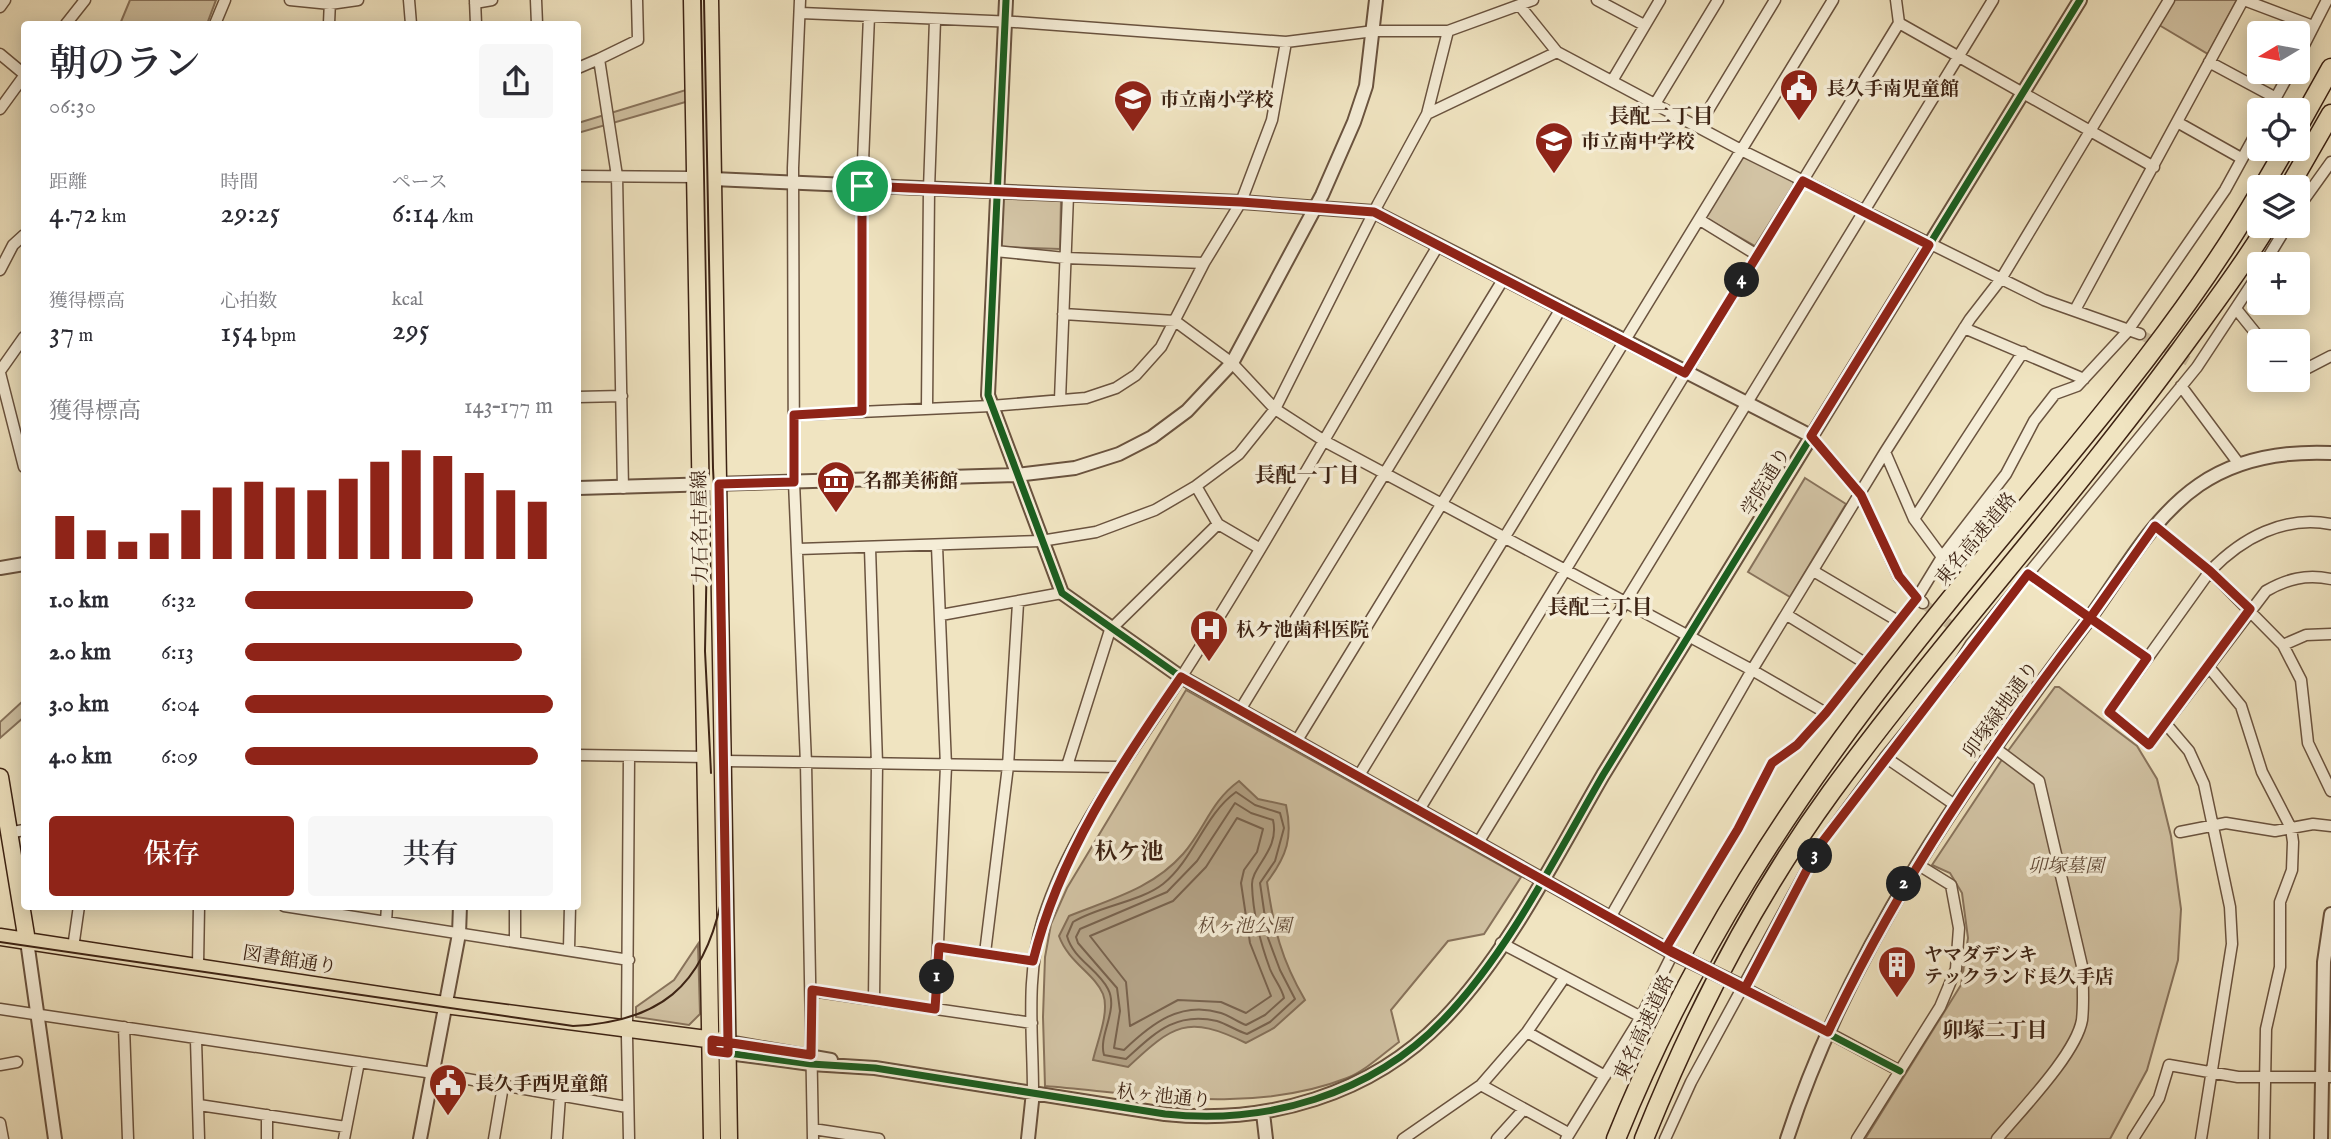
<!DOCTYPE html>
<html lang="ja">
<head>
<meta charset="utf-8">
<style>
  :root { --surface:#fff; --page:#f7f7f7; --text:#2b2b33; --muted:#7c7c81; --accent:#8f2418 }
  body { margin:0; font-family:"IM FELL English","Noto Serif JP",serif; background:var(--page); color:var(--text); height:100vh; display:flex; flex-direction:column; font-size:26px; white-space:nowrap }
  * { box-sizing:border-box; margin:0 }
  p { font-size:23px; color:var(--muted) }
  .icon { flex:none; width:38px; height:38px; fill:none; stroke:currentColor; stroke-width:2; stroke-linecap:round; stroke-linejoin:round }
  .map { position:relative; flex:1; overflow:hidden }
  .sheet { position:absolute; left:21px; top:21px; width:560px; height:889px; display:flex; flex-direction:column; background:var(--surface); border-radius:7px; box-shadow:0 4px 18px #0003 }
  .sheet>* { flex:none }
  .needle { width:46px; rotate:260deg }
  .fabs { position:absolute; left:2247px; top:21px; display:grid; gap:14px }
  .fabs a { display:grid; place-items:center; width:63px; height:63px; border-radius:7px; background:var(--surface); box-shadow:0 4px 18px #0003; font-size:35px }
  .pin { position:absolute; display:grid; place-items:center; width:60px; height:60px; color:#fff; margin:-30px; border:4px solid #fff; border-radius:50%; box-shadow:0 2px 7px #0007 }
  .km { position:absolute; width:35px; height:35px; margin:-18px; border-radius:50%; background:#222; color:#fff; font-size:19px; line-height:35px; text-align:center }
  .round { display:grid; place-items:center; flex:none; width:74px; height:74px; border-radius:7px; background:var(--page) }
  .head { display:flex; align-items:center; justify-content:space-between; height:119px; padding:0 28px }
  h1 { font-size:38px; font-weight:600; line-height:52px }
  .figures { display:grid; grid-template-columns:repeat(3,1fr); gap:10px; height:119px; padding:7px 28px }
  .figures div { display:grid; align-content:center }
  .figures b { font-size:30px; font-weight:600 }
  .figures small { font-size:19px; font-weight:400 }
  .figures p { font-size:19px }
  .chart { height:196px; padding:14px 28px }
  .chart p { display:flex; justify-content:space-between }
  .chart svg { width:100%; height:126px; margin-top:7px; stroke:var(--accent); stroke-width:6 }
  .primary-button { display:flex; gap:14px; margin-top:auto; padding:14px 28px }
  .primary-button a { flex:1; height:80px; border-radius:7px; background:var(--accent); color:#fff; font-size:28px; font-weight:600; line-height:80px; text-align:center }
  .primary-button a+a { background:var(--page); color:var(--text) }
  ul { padding:0 28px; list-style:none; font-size:23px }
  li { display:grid; grid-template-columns:112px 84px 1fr; align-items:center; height:52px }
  li i { height:18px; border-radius:9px; background:var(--accent) }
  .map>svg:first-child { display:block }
</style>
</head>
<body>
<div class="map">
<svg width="2331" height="1139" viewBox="0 0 2331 1139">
  <rect width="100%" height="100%" fill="#f0e4c1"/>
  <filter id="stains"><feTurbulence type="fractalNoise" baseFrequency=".00286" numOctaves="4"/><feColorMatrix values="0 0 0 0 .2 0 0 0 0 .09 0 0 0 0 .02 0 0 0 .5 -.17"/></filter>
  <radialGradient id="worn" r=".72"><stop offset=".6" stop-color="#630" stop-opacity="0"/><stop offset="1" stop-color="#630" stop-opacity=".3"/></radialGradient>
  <path fill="#d2c3a4" stroke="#88735c" stroke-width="2" d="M130,0h86l-9,24h-87z
    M2173,0h64l-29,54 -49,-29z
    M689,89v12l-111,32v-10z
    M1741,156l50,21 3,7 -39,62 -51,-29z
    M1005,197l56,3 -1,49 -61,-2 1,-47z
    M1805,478l41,26 -56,93 -42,-25z
    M2055,687h4l78,59 20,33 14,57 10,73 -3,51 -31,110 -37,69h-245l96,-154 7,-47 -6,-45 -12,-20 -18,-8 73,-110z
    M1186,690l335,187 -37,57 -36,7 -57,69 8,32c-16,12 -34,29 -52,36 -94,37 -204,16 -302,8l-2,-69 2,-60 6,-33 16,-36z
    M24,700v17l-24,21v-16z
    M698,944l2,70 -11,11 -53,-8v-10l38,-27z"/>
  <path fill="#b3a286" stroke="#846f58" stroke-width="2" d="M1239,781l19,18 28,6c7,32 1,51 -19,77 7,47 14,77 38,118l-31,28 -28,15c-59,-29 -73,-18 -118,24l-35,-7c4,-18 17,-48 10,-66 -8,-20 -35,-32 -44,-58l10,-20c42,-17 83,-27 114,-62 22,-25 27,-52 56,-73z"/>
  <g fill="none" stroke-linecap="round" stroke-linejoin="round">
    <path stroke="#78624d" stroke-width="2" d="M1236,792l19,13 25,8 4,15 -9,33 -15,22 8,55 12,32 15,29 -25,23 -23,12c-10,-3 -20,-10 -30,-13 -42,-10 -63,13 -91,38l-22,-4c-6,-20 15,-45 4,-66 -10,-20 -35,-30 -41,-53l6,-14c26,-16 67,-20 90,-38 31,-25 41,-69 73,-92z
      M1235,803l16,10 22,7c7,30 -22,47 -21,65 1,28 8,57 18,84 4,10 12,19 14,29l-19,17 -19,10c-8,-3 -16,-9 -25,-12 -40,-13 -70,11 -97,37l-10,-2 6,-37 -3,-23 -39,-45 -2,-6 4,-8 87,-37 30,-31z
      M1237,818l26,11 -6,23 -13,18 -3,13 9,60 21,53 -25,17 -25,-11 -43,-2 -48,26 -4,-44 -36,-46 83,-35 33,-34z"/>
    <path stroke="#ccbd9e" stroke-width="10" stroke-dasharray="10 5" stroke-linecap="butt" d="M2140,334l52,29
      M1923,603l42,34"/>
    <defs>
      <path id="minor" d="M290,0l40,4 28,-4
        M409,0l2,24
        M475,0l1,24
        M536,0l1,24
        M800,0l-7,168 1,314 12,281 7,376
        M1597,0l47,25
        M2244,0l69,26
        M475,3l17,-3
        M1520,6l37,46 184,98 303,150 96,34
        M0,7l5,-7
        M801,13l214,9 271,20 88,-11h74l85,-31
        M1899,23l255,144
        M66,24l19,-24
        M215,24l10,-24
        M329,24l1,-24
        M0,54l24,20
        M2298,57l29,-57
        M2209,62l67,36
        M578,68l21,-9
        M1612,81l48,-81
        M1655,104l63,-104
        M0,109l24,-33
        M2269,110l21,-38
        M1427,114l130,-62
        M2177,122l64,36
        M1698,127l77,-127
        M578,176l118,1
        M2298,208l33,-46
        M1700,220l57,35
        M995,251l70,7 139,5
        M2264,264l23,-38
        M0,270l13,-25 11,-10
        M2075,310l168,-310
        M2237,310l25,31
        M1063,314l112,7 57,42 43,46 51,33 426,228 74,43
        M1964,328l120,51
        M0,371l24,-34
        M0,373l24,94
        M2298,373l33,-17
        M2181,386l58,78
        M578,397l44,-1
        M1060,400l8,-205
        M927,408l2,-219 6,-169
        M862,411v-225l7,-170
        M794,415l197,-9 95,-8 30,-10 20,-13 25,-28 43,-84 37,-61 31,-82 14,-78
        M1811,436l50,59 38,82 24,26
        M1885,452l29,67 28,38
        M1196,486l22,38 41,24
        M623,488l-6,-312 -18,-117 39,-19 -1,-40
        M1914,519l109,-167
        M2331,524c-47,-9 -89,14 -121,47l-101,141 40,33 117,-154c21,-12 40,-17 65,-12
        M2155,526l55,45 73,74 18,35 7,63 23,48
        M870,548l7,216 -3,234
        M798,549l243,-8 55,-9 59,-22 41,-24 43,-32 36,-45 103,-205 49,-90 21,-83
        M1815,572l83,49
        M2028,574l119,84
        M941,615l121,-22
        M1787,615l78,48
        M2283,645l23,-10 25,-1
        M2208,666l33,40 21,66 29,56 2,14 -1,28 -12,32v65l-14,62 -2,110
        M1240,710l264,-432
        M2166,724l23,27 15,33 26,123 2,37 -31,195
        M1296,742l266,-435
        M1995,748l44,33 43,185c1,18 2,36 0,54 -6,34 -61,90 -85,119
        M578,755l130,2
        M1885,757l70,48
        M724,761l396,6
        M1067,766l43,-136 108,-106
        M1358,777l475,-777
        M1419,810l480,-787 -3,-23
        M2180,832l46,-9 49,8 38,-7 18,2
        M8,833l16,-3
        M1478,843l515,-843
        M284,906l345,54
        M1611,916l141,-246 133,-218 85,-133 31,-40 168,-279
        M386,922l1,-16
        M515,942v-36
        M1501,943l140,74
        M939,947l94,14
        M73,948l6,-42
        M1666,948l72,-119 34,-66 25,-18 29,-32 91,-115 25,-41 64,-83 28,-53 21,-27 22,-8 50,-54 98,-142 34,-62
        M569,949l1,-43
        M985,953l23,-187 10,-163
        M198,965l1,-59
        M1745,988l155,83
        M812,991l220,32
        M0,1009l433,64 194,34
        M935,1009l11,-243 -9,-220
        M124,1027l4,112
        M627,1027l2,-270
        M1527,1032l78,44
        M627,1036l2,103
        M196,1040l3,99
        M0,1065l17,-3
        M1481,1085l87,48
        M1033,1092c0,-59 -8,-115 10,-173 28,-89 89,-165 139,-243 90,-141 171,-288 257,-432
        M199,1105l147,22
        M0,1123l3,16
        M813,1129l66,10
        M267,1139v-24
        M344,1139l15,-77
        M494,1139l9,-53
        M557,1139l3,-43
        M1403,1139l78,-54 46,-53 37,-54
        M1497,1139l27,-30
        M1566,1139l75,-122 32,-64
        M1665,1139l26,-57 129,-237 65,-88 68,-84 18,-29 226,-277 62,-94
        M1857,1139l83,-132 16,-38 3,-41 -8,-43 -34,-21
        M2133,1139l26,-41 10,-33 69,12h93"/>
      <path id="tertiary" d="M1006,0l-18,395 74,198 119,84 492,276
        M713,179l528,23 133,10 437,224
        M578,488l438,-13 59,-7 44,-14 33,-17 35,-26 45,-48 90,-168 32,-73 12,-36 10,-86
        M0,568l24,-4
        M27,941l28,198
        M728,1042l103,18
        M728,1053l83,11 64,4 290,46c101,11 206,-19 278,-94 65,-67 113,-164 160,-245l477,-775
        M1263,1113l3,26
        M420,1139l39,-205 1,-28
        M1028,1139l5,-47
        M1787,1139c63,-194 181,-359 302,-520 34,-46 62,-101 110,-134 39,-27 86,-34 132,-32
        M2321,1139l3,-177 7,-48"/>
      <path id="primary" d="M692,0l20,1139
        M710,0l19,1139
        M0,777l27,164
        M0,937l445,68 277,36"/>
      <path id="motorway" d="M2298,127l33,-59
        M2263,187l22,-38
        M2289,187l42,-73
        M1616,1139c74,-184 177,-343 300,-497 116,-148 248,-286 343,-449
        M1644,1139c49,-122 110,-241 188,-348 111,-151 238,-290 349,-442 29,-40 60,-80 86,-123"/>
    </defs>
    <use href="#minor" stroke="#6a533f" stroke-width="13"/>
    <use href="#tertiary" stroke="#6a533f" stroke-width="16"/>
    <use href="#primary" stroke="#3d2314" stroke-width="19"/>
    <use href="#motorway" stroke="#3d2314" stroke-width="21"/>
    <use href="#minor" stroke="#f5edd7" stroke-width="10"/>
    <use href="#tertiary" stroke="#f5edd7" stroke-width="12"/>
    <use href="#primary" stroke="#f0e4c1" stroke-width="16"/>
    <use href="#motorway" stroke="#f0e4c1" stroke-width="18"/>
    <path stroke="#3d2314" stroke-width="2" d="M707,549l-2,102 6,122
      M0,942l573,84c86,-4 130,-39 148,-124l-1,-286 -7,-148 -9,-468"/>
    <defs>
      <path id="tertiary-bridge" d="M1673,953l72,35"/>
    </defs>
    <use href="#tertiary-bridge" stroke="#6a533f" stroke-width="16" stroke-linecap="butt"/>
    <use href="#tertiary-bridge" stroke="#f5edd7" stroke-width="12"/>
    <defs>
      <path id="cycleway" d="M1006,0l-18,395 74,198 119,84 492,276 227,118
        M728,1053l83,11 64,4 290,46c101,11 206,-19 278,-94 65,-67 113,-164 160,-245l477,-775"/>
    </defs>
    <use href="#cycleway" stroke="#f5edd7" stroke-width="11"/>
    <use href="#cycleway" stroke="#1b5e20" stroke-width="7"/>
  </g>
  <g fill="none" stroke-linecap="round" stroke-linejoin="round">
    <defs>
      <path id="route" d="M862,186v225l-68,4v67l-75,2 9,558v11l-16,-2v-11c33,5 66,10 99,15l1,-65 123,19 4,-62 94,14c26,-106 87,-196 148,-284l492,276 155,79c71,-150 161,-283 262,-414l57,40 -38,54 40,33 101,-136 -40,-38 -55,-45 -65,92 -62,-44 -208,271 -75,143 -79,-40 72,-119 34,-66 25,-18 29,-32 91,-115 -18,-22 -38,-81 -50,-59 118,-191 -126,-64 -118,192 -311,-161 -133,-10 -379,-16"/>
    </defs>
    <use href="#route" stroke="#fff" stroke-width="14"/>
    <use href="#route" stroke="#8f2418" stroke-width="9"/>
  </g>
  <defs>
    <symbol id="civic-pin" viewBox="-11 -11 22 30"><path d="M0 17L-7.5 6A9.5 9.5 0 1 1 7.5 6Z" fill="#8f2418" stroke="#f5edd7"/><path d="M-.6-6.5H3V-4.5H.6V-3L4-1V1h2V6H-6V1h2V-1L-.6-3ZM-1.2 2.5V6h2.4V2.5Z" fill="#fff"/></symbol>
    <symbol id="school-pin" viewBox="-11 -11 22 30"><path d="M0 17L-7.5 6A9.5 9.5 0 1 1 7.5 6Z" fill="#8f2418" stroke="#f5edd7"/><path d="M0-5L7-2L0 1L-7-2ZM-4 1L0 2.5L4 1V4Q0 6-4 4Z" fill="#fff"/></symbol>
    <symbol id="museum-pin" viewBox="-11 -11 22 30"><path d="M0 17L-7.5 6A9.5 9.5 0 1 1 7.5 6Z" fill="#8f2418" stroke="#f5edd7"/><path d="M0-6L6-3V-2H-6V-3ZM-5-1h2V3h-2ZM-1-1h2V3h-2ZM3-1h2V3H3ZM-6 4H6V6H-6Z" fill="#fff"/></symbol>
    <symbol id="hospital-pin" viewBox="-11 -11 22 30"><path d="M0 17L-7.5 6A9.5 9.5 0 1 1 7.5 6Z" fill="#8f2418" stroke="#f5edd7"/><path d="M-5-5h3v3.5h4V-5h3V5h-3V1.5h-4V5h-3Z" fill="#fff"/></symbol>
    <symbol id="building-pin" viewBox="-11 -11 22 30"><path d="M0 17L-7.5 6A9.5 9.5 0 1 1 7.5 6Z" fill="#8f2418" stroke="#f5edd7"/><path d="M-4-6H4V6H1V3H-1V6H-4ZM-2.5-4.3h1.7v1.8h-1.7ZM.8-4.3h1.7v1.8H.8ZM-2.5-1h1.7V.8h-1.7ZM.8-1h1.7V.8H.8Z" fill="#fff"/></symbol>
  </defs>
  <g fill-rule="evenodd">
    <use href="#civic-pin" x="1777" y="66" width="44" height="60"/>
    <use href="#school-pin" x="1111" y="77" width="44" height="60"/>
    <use href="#school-pin" x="1532" y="119" width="44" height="60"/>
    <use href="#museum-pin" x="814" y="458" width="44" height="60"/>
    <use href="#hospital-pin" x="1187" y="607" width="44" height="60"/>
    <use href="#building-pin" x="1875" y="943" width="44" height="60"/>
    <use href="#civic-pin" x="426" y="1061" width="44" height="60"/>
  </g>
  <g text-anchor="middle" stroke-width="7" stroke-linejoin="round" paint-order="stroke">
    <g font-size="19" font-weight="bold" fill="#3d2314" stroke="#f5edd7" text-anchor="start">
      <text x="1826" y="95">長久手南児童館</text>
      <text x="1160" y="106">市立南小学校</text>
      <text x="1581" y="148">市立南中学校</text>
      <text x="863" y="487">名都美術館</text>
      <text x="1236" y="636">杁ケ池歯科医院</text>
      <text x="1924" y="961">ヤマダデンキ<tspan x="1924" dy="22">テックランド長久手店</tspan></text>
      <text x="475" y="1090">長久手西児童館</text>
    </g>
    <g font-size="19" fill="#3d2314" stroke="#f5edd7">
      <text transform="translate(1765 481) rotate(-59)" y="7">学院通り</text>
      <text transform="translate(699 527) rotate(-91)" y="7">力石名古屋線</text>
      <text transform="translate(1975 538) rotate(-50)" y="7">東名高速道路</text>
      <text transform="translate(2000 709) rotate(-54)" y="7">卯塚緑地通り</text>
      <text transform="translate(290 959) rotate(9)" y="7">図書館通り</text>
      <text transform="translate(1643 1027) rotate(-65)" y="7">東名高速道路</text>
      <text transform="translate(1164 1095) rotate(6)" y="7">杁ヶ池通り</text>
    </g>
    <g font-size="19" font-style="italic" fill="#624b38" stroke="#f5edd7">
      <text x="2066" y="872">卯塚墓園</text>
      <text x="1244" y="932">杁ヶ池公園</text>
    </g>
    <g font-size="21" font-weight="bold" fill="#3d2314" stroke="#f5edd7">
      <text x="1661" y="123">長配二丁目</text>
      <text x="1307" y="482">長配一丁目</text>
      <text x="1600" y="614">長配三丁目</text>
      <text x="1995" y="1037">卯塚二丁目</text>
    </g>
    <g font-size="23" font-weight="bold" fill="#3d2314" stroke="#f5edd7">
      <text x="1129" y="859">杁ケ池</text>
    </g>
  </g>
  <rect width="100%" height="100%" filter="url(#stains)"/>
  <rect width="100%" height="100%" fill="url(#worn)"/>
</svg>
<div class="fabs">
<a><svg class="needle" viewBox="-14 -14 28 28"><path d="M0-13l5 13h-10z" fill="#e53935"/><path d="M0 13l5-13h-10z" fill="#7c7c81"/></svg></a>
<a><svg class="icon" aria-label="locate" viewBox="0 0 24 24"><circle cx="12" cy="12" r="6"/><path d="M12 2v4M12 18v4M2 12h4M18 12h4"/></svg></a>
<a><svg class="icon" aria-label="layers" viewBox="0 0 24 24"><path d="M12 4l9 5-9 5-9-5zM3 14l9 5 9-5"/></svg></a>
<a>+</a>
<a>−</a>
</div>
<div class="pin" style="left:862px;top:186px;background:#1e9e55"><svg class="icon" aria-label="arrive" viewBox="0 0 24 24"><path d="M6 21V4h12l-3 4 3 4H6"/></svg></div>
<b class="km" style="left:937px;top:977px">1</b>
<b class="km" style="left:1904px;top:884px">2</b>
<b class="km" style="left:1815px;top:856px">3</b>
<b class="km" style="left:1742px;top:280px">4</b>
<section class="sheet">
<div class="head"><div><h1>朝のラン</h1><p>06:30</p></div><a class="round"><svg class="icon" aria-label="share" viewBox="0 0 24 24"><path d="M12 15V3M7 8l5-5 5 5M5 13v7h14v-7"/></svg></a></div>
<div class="figures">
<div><p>距離</p><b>4.72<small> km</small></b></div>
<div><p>時間</p><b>29:25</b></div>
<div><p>ペース</p><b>6:14<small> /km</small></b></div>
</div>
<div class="figures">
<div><p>獲得標高</p><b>37<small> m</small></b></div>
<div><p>心拍数</p><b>154<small> bpm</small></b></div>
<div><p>kcal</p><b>295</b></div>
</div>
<div class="chart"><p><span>獲得標高</span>143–177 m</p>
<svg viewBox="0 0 160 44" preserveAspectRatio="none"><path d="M5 44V29M15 44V34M25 44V38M35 44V35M45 44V27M55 44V19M65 44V17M75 44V19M85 44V20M95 44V16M105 44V10M115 44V6M125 44V8M135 44V14M145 44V20M155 44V24"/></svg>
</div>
<ul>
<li><b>1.0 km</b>6:32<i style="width:74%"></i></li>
<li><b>2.0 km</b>6:13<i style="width:90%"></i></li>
<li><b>3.0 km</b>6:04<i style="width:100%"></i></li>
<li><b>4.0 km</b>6:09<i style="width:95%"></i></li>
</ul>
<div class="primary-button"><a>保存</a><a>共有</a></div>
</section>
</div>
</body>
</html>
